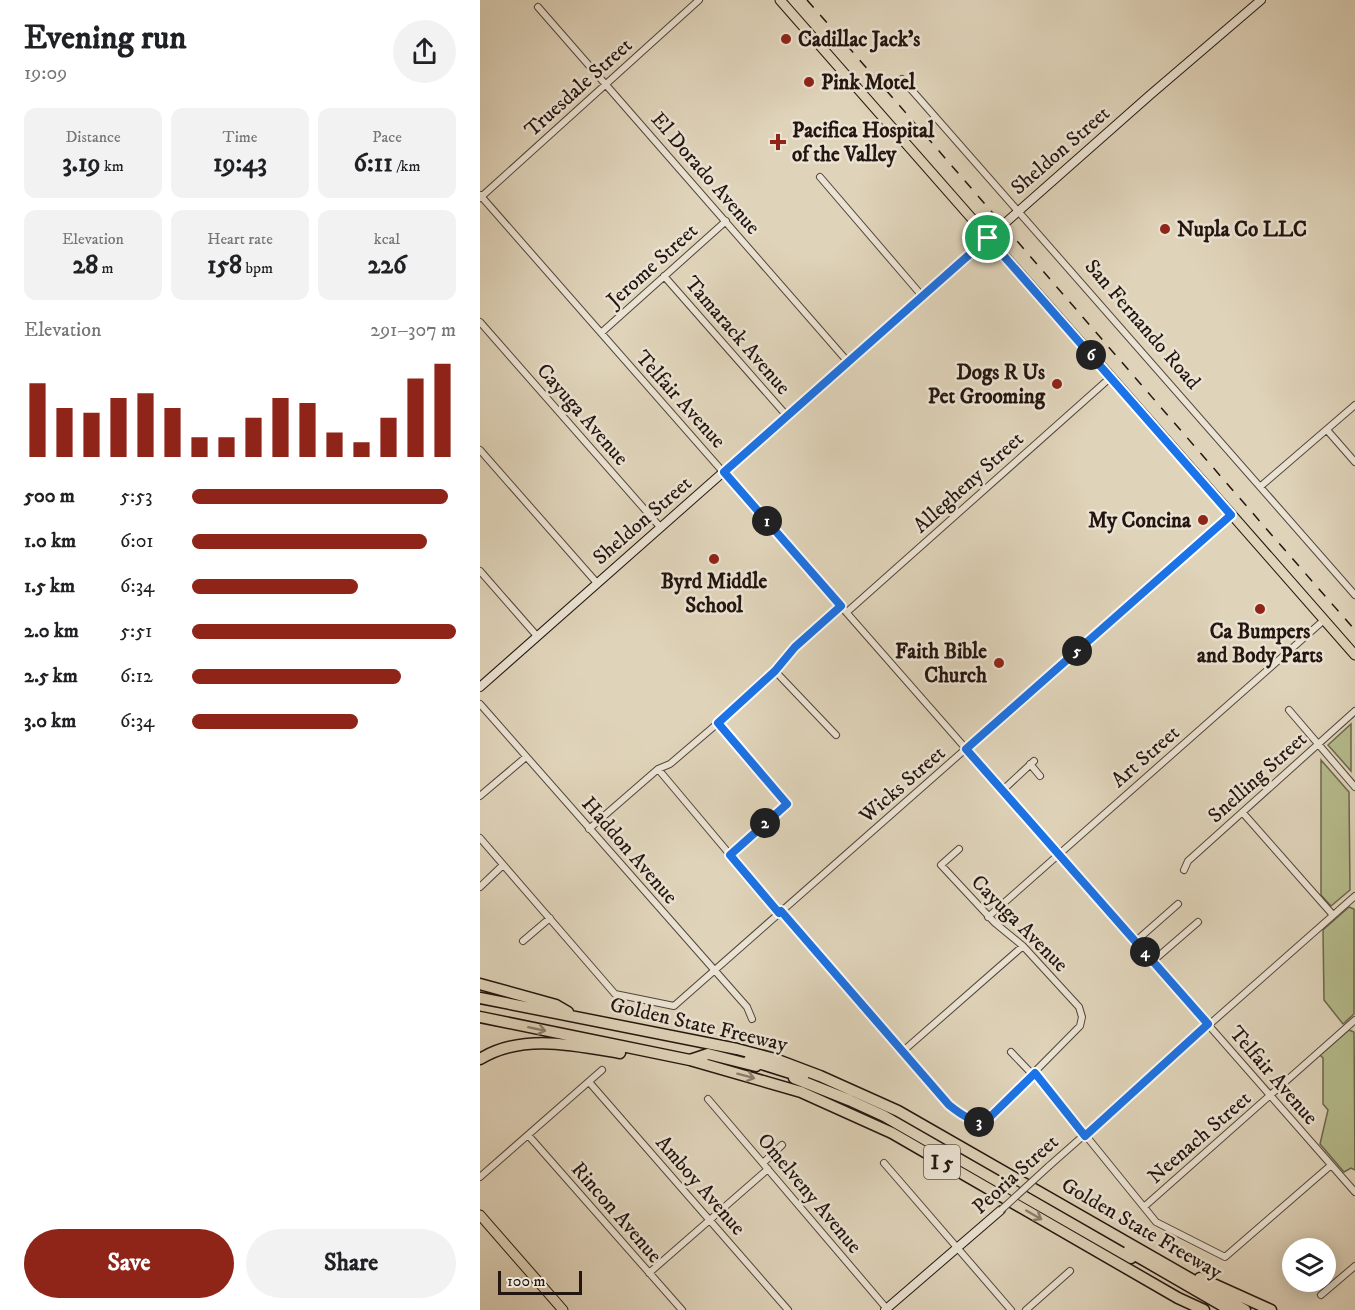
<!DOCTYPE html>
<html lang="en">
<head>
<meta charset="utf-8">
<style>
  :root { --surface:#fff; --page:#f2f2f2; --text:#202124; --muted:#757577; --accent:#8f2418 }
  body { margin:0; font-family:"IM FELL DW Pica",serif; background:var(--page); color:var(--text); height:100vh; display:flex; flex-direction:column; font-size:22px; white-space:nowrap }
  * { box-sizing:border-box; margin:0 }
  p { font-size:20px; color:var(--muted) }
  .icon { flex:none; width:33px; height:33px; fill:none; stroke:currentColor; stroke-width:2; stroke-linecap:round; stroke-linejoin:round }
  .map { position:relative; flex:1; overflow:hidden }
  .sheet { display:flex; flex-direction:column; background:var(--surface); width:480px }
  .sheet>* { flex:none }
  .fabs { position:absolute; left:802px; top:1238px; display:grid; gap:12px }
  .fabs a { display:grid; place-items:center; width:54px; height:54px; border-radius:50%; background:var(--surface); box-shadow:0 3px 15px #0003; font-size:30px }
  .scale { position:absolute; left:18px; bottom:15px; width:84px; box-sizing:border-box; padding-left:6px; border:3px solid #23150f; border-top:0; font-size:16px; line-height:21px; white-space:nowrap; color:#23150f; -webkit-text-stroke:4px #eae2d2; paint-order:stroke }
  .pin { position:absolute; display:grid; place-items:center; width:51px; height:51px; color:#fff; margin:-26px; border:3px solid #fff; border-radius:50%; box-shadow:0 2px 6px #0007 }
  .km { position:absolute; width:30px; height:30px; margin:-15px; border-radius:50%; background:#222; color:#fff; font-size:16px; line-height:30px; text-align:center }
  .round { display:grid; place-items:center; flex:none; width:63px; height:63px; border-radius:32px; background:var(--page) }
  .summary { display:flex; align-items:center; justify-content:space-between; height:102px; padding:0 24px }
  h1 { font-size:33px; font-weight:700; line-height:45px }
  .figures { display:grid; grid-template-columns:repeat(3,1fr); gap:9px; height:102px; padding:6px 24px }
  .figures div { display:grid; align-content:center; border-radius:12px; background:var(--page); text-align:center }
  .figures b { font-size:26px; font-weight:700 }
  .figures small { font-size:16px; font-weight:400 }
  .figures p { font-size:16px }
  .chart { height:168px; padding:12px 24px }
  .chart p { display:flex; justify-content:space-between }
  .chart svg { width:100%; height:108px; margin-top:6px; stroke:var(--accent); stroke-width:6 }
  .primary-button { display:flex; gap:12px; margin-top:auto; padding:12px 24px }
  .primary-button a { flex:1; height:69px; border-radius:36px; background:var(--accent); color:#fff; font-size:24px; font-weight:700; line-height:69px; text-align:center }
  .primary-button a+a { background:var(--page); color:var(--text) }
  ul { padding:0 24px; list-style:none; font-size:20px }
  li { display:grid; grid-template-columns:96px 72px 1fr; align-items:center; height:45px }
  li i { height:15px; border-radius:8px; background:var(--accent) }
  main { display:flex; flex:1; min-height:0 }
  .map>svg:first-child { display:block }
</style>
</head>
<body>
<main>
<section class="sheet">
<div class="summary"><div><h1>Evening run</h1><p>19:09</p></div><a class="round"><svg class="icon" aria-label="share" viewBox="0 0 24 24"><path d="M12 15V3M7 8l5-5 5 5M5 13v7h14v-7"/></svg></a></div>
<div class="figures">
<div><p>Distance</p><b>3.19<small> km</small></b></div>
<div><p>Time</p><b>19:43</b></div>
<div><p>Pace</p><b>6:11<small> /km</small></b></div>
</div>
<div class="figures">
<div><p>Elevation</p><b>28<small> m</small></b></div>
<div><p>Heart rate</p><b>158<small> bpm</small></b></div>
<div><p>kcal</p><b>226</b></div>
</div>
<div class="chart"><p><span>Elevation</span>291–307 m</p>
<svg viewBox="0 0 160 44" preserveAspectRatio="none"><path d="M5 44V14M15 44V24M25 44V26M35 44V20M45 44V18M55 44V24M65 44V36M75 44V36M85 44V28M95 44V20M105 44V22M115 44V34M125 44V38M135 44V28M145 44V12M155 44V6"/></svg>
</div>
<ul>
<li><b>500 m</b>5:53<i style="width:97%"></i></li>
<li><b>1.0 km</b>6:01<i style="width:89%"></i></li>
<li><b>1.5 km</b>6:34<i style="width:63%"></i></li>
<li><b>2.0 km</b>5:51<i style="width:100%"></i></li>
<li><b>2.5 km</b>6:12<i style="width:79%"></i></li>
<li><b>3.0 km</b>6:34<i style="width:63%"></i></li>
</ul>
<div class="primary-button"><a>Save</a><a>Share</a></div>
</section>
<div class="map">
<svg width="875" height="1310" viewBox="0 0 875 1310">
  <rect width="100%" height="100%" fill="#dfd3b9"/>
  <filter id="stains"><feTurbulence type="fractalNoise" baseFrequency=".00333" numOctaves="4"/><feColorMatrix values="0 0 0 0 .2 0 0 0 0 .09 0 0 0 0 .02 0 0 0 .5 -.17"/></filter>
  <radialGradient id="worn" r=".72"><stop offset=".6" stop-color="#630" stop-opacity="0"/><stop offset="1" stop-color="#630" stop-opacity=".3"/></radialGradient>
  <path fill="#b5bb8c" stroke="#6c684e" stroke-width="1.5" d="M871,724v47l-23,-26z
    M841,760l28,32 1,98 -19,16 -10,-11z
    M869,907l5,2v105l-11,10 -19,-24 -1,-70z
    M869,1030l5,2 1,138 -4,-2 -7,4 -24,-28 8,-34 -5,-6v-46l-3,-3z"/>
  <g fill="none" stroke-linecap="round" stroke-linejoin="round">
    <defs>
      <path id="street" d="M58,7l310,355
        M422,79l453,516
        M340,177l103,120
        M0,195l875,997
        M0,198l219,-198
        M184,276l123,140
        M0,322l181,206
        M121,333l125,-112
        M847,430l28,32
        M0,450l117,133
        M781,486l94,-81
        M0,571l57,65
        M367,612l264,-235
        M295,671l61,64
        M0,704l267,303 5,12
        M809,710l66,77
        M238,723l69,81 -57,51
        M550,764l10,12
        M178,769l121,144
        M523,790l31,-29
        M0,796l46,-39
        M763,813l90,102
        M109,829l69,-60 12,-5 48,-41 57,-52 20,-24 46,-41
        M0,838l135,156 59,12 557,-491
        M704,870l4,-9 167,-150
        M0,887l23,-22
        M301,911l168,194c10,8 24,20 38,15l93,-94 2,-9 -3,-10 -56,-61 -28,-23 -54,-58 18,-16
        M508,917l336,-297
        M43,941l27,-23
        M656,941l42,-37
        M673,961l45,-39
        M422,1052l121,-106
        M531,1052l22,23
        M555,1073l121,149 69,35 105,-91
        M109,1082l199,228
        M228,1099l179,210
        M48,1135l154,175
        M283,1163l19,-18
        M404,1163l127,147
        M569,1166l306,-270
        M0,1177l122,-107
        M665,1206l210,-186
        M169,1273l119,-104
        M841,1295l34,-29
        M546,1310l44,-39"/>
      <path id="secondary" d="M0,687l670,-592 111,-95
        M405,1310l116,-100"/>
      <path id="primary" d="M300,0l575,655
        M0,1215l83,95"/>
      <path id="highway" d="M0,984l76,21 12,7
        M0,998l257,51 38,10 45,17 78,35 347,199
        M0,1017l210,43 111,32 91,41 286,165 26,12
        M0,1059c42,-26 94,-14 140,-6
        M210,1060l18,-6 48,12
        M269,1060l54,17
        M314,1078l55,22 35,16 247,142
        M648,1251l102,59
        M720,1278l71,32"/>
    </defs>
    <use href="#street" stroke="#52443a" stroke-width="8"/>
    <use href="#secondary" stroke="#23150f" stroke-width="10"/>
    <use href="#primary" stroke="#23150f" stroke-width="11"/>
    <use href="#highway" stroke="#23150f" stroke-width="13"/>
    <use href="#street" stroke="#eae2d2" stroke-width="6"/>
    <use href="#secondary" stroke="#eae2d2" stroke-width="8"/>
    <use href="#primary" stroke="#dfd3b9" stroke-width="9"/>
    <use href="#highway" stroke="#dfd3b9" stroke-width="10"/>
    <path stroke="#23150f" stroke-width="1.5" stroke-dasharray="10 10" stroke-linecap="butt" d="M327,0c184,209 364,421 548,630"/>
    <defs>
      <path id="street-bridge" d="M521,1210l48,-44"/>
    </defs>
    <use href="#street-bridge" stroke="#52443a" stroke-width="8" stroke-linecap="butt"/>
    <use href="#street-bridge" stroke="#eae2d2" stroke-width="6"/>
  </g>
  <defs><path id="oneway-shaft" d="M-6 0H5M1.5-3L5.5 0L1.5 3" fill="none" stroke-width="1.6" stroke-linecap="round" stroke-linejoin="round" transform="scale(1.5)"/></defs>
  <g stroke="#8a7e6c">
    <use href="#oneway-shaft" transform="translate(57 1029) rotate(12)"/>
    <use href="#oneway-shaft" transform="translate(266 1076) rotate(15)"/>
    <use href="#oneway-shaft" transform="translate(554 1215) rotate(30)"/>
  </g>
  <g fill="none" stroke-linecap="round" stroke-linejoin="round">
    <defs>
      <path id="route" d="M508,238l243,277 -265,234 242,275 -123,112 -50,-63 -48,47c-14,4 -28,-7 -38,-15l-168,-194 -2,2 -49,-58 57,-51 -69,-81 57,-52 20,-24 46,-41 -117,-134z"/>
    </defs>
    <use href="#route" stroke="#fff" stroke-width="12"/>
    <use href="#route" stroke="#1a73e8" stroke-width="8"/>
  </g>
  <g fill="#8f2418" stroke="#eae2d2" stroke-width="2">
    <circle cx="306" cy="39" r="6"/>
    <circle cx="329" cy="82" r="6"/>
    <path d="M295 133h6v6h6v6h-6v6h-6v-6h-6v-6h6z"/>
    <circle cx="685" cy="229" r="6"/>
    <circle cx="577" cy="384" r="6"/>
    <circle cx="723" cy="520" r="6"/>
    <circle cx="234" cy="559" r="6"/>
    <circle cx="780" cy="609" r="6"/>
    <circle cx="519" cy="663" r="6"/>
  </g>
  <g text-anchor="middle" stroke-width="5" stroke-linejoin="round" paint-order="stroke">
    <rect fill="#eae2d2" stroke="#5f524a" stroke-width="1.5" x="444" y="1145" width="36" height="34" rx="4.5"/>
    <g font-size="20" font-weight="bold" fill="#23150f">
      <text x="462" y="1169">I 5</text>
    </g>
    <g font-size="21" font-weight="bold" fill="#23150f" stroke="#eae2d2" text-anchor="start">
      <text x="318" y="46">Cadillac Jack's</text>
      <text x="341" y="89">Pink Motel</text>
      <text x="312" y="137">Pacifica Hospital<tspan x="312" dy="24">of the Valley</tspan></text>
      <text x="697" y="236">Nupla Co LLC</text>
      <text x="565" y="379" text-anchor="end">Dogs R Us<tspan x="565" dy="24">Pet Grooming</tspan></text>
      <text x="711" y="527" text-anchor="end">My Concina</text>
      <text x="234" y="588" text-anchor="middle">Byrd Middle<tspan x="234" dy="24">School</tspan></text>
      <text x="780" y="638" text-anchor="middle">Ca Bumpers<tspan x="780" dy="24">and Body Parts</tspan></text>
      <text x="507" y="658" text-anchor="end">Faith Bible<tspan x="507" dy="24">Church</tspan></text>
    </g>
    <g font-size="21" fill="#23150f" stroke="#eae2d2">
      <text transform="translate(98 87) rotate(-42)" y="7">Truesdale Street</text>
      <text transform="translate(580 150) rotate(-41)" y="7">Sheldon Street</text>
      <text transform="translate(226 173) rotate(49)" y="7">El Dorado Avenue</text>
      <text transform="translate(172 265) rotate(-42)" y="7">Jerome Street</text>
      <text transform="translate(663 324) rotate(49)" y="7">San Fernando Road</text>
      <text transform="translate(258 335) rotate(49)" y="7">Tamarack Avenue</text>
      <text transform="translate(201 399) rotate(48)" y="7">Telfair Avenue</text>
      <text transform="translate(103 414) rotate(49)" y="7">Cayuga Avenue</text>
      <text transform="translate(488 482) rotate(-42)" y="7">Allegheny Street</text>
      <text transform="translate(162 520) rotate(-41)" y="7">Sheldon Street</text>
      <text transform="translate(665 756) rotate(-41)" y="7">Art Street</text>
      <text transform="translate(777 777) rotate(-42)" y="7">Snelling Street</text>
      <text transform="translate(422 784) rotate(-41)" y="7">Wicks Street</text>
      <text transform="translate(150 850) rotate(49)" y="7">Haddon Avenue</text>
      <text transform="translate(540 923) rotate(45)" y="7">Cayuga Avenue</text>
      <text transform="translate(219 1024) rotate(13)" y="7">Golden State Freeway</text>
      <text transform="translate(794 1075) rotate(49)" y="7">Telfair Avenue</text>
      <text transform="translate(719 1137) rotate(-41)" y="7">Neenach Street</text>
      <text transform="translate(535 1174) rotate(-42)" y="7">Peoria Street</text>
      <text transform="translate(221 1185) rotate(49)" y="7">Amboy Avenue</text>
      <text transform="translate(330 1193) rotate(50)" y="7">Omelveny Avenue</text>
      <text transform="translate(137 1212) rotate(49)" y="7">Rincon Avenue</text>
      <text transform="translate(662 1228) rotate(30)" y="7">Golden State Freeway</text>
    </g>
  </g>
  <rect width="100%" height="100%" filter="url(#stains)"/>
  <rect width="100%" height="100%" fill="url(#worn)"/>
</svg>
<div class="fabs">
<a><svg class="icon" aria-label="layers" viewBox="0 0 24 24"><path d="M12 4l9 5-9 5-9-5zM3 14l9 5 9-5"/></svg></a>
</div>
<div class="scale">100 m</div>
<div class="pin" style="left:508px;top:238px;background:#1e9e55"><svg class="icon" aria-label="arrive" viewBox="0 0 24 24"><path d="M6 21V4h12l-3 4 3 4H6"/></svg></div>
<b class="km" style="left:287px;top:521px">1</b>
<b class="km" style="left:285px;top:823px">2</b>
<b class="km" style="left:499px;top:1122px">3</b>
<b class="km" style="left:665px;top:952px">4</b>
<b class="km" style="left:597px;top:651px">5</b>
<b class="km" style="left:611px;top:355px">6</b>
</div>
</main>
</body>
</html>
